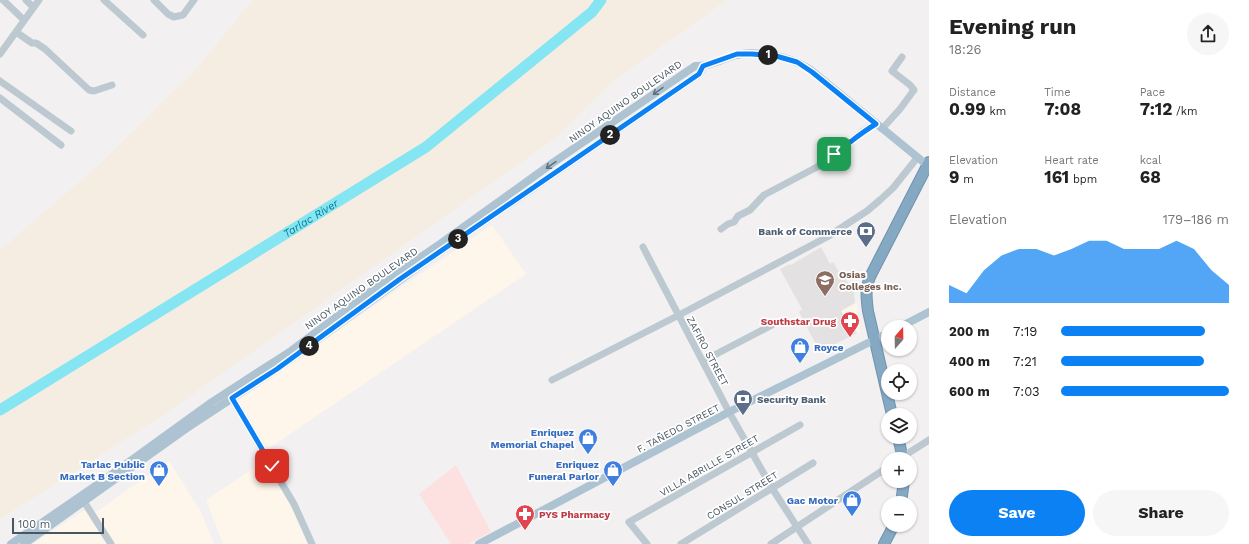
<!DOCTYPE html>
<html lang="en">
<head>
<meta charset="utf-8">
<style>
  :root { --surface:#fff; --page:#f6f6f6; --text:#222; --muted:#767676; --accent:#0b81f3 }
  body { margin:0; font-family:"Work Sans",sans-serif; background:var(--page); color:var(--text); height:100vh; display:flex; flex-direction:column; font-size:15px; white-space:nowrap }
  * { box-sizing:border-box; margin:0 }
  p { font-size:13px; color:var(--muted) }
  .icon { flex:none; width:22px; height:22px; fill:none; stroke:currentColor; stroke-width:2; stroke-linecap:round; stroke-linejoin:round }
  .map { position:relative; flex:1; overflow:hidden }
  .sheet { display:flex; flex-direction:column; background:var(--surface); width:320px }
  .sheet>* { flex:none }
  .needle { width:26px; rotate:20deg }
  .buttons { position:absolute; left:881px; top:320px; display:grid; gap:8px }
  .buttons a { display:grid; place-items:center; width:36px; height:36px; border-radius:50%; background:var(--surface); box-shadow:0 1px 3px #0004; font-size:20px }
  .scale { position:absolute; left:12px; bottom:10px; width:92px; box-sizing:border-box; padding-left:4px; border:2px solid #475660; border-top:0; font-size:11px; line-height:14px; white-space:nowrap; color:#475660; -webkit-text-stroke:3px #fff; paint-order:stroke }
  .pin { position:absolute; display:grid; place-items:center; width:34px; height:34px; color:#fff; margin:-17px; border-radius:8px; box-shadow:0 2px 6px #0006 }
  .km { position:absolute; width:20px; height:20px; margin:-10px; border-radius:50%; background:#222; color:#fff; font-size:11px; line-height:20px; text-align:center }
  .round { display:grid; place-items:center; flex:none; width:42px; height:42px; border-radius:21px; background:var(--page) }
  .overview { display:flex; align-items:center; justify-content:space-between; height:68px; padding:0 20px }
  h1 { font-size:22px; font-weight:700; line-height:30px }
  .stats { display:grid; grid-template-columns:repeat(3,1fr); gap:6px; height:68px; padding:4px 20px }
  .stats div { display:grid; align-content:center }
  .stats b { font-size:17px; font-weight:700 }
  .stats small { font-size:11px; font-weight:400 }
  .stats p { font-size:11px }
  .chart { height:112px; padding:8px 20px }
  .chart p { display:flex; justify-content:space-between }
  .chart svg { width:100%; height:72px; margin-top:4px; fill:var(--accent); opacity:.7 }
  .primary-button { display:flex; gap:8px; margin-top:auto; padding:8px 20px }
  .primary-button a { flex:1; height:46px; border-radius:24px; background:var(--accent); color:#fff; font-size:16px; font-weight:700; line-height:46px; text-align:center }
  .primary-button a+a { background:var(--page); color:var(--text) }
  ul { padding:0 20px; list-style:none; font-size:13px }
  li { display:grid; grid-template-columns:64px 48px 1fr; align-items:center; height:30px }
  li i { height:10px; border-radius:5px; background:var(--accent) }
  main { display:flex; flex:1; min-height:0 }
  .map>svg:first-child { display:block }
</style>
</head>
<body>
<main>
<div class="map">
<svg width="929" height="544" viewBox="0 0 929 544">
  <rect width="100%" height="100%" fill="#f3f0f1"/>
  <path fill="#fef6ea" d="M492,225l34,49 -258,175 -30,-50z
    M857,302l3,30 -3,1 -8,-16h-4l-4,-6z
    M169,461l32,51 13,32h-100l-21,-30z
    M257,466l5,9 8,-4 26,44 11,29h-84l-17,-44z
    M86,509l20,35h-73z"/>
  <path fill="#e4e1e3" d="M821,247l9,17 3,-2 9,15h2l10,15 1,11 -14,8 4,6h3l9,16 -37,19 -21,-40 3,-3 -22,-40 10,-5 1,1z"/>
  <path fill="#fde1e1" d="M456,465l35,67 -23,12h-17l-32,-50z"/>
  <path fill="#f5ede1" d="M253,0h474l-112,80 -61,59 -392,277 -162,103v-269l100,-86 95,-94z"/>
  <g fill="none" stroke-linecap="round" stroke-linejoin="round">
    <path stroke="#86e5f3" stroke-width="11" id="s1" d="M0,410l426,-263 166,-135 9,-12"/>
    <defs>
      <path id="highway" d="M892,415l-24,-104c-2,-15 -3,-25 4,-38l57,-111
        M898,437l5,22
        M901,503l3,-22
        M884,544l10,-19"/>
    </defs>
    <use href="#highway" stroke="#7093af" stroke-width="12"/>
    <path stroke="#bdc9d1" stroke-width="7" d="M3,0l21,20
      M26,0l7,7
      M104,0l39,35
      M154,0l14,14 6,3 9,-2 11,-15
      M16,32l16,11h4l9,6 44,41 5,1 18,-6
      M0,54l39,-54
      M0,81l71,50
      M0,98l61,47
      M882,129l18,-20 14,-19 -4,-5 -18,-14 10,-14
      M721,229l7,-5 6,-2 4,-6 12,-6 14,-15 53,-28 27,-20 18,-15 14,-9
      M643,247l86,165 43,76 36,56
      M703,361l69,-36
      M552,380l127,-65 148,-78 40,-26 13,-11 13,-12 24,-30
      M229,394l65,110 18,40
      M899,459l30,-19
      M81,497l30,47
      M647,544l-18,-22 171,-97
      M681,544l132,-81
      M771,544l117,-77"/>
    <path stroke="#aec3d1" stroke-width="8" d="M900,327l29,-15
      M11,544l93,-64 108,-78 79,-51 76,-57 73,-50 114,-82 141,-96c14,1 27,-7 41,-11 16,-4 45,0 60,7 6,2 11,6 16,9l115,94
      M24,544l163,-116 90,-59 148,-107 274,-188 4,-7
      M479,544l250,-132 159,-79"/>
    <use href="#highway" stroke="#85a8c3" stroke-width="10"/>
  </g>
  <defs><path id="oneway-shaft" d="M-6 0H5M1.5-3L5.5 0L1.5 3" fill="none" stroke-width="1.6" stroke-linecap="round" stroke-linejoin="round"/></defs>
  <g stroke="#61717c">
    <use href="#oneway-shaft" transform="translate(658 91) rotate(145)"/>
    <use href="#oneway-shaft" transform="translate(551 165) rotate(145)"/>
  </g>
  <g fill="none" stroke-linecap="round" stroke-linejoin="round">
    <defs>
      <path id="route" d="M272,466l-40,-68 45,-29 123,-90 299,-205 4,-8 34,-12h15l24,2 21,6 15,10 64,52c-16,9 -27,20 -42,30"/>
    </defs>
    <use href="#route" stroke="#fff" stroke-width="8"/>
    <use href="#route" stroke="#0b81f3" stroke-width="5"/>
  </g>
  <defs>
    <symbol id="bank-pin" viewBox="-11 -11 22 30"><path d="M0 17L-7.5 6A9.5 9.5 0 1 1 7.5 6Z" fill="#5c6f8a" stroke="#fff"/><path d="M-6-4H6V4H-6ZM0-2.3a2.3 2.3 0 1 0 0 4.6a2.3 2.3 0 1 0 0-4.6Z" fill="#fff"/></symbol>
    <symbol id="university-pin" viewBox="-11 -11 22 30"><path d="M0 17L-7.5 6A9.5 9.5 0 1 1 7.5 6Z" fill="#8d6e63" stroke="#fff"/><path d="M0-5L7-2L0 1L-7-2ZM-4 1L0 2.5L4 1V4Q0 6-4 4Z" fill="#fff"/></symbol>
    <symbol id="pharmacy-pin" viewBox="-11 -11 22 30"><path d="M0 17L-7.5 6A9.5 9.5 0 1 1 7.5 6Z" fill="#e0444e" stroke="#fff"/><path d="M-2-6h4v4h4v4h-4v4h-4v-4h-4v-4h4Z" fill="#fff"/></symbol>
    <symbol id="shop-pin" viewBox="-11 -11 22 30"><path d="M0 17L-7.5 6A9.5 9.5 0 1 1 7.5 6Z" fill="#3f7fe0" stroke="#fff"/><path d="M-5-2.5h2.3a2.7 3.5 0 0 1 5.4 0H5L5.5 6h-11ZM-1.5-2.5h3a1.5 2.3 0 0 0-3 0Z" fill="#fff"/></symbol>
  </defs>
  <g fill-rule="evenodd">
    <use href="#bank-pin" x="855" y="220" width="22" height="30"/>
    <use href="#university-pin" x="814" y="269" width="22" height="30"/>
    <use href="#pharmacy-pin" x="839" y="310" width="22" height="30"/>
    <use href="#shop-pin" x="789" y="336" width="22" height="30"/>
    <use href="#bank-pin" x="732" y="388" width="22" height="30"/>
    <use href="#shop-pin" x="577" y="427" width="22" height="30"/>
    <use href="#shop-pin" x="148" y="459" width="22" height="30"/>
    <use href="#shop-pin" x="602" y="459" width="22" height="30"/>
    <use href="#shop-pin" x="841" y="489" width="22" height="30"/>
    <use href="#pharmacy-pin" x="514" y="503" width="22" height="30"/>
  </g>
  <g text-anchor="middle" stroke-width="3.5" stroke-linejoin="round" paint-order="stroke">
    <g font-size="10" fill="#475660" stroke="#fff">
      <text transform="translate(625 101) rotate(-35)" y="4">NINOY AQUINO BOULEVARD</text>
      <text transform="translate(361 288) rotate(-35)" y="4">NINOY AQUINO BOULEVARD</text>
      <text transform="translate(708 351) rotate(62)" y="4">ZAFIRO STREET</text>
      <text transform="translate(678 428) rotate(-28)" y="4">F. TAÑEDO STREET</text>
      <text transform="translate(709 465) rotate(-30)" y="4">VILLA ABRILLE STREET</text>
      <text transform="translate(742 495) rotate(-32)" y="4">CONSUL STREET</text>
    </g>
    <g font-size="10" font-weight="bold" fill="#4e5e75" stroke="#fff" text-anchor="end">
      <text x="852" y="235">Bank of Commerce</text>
      <text x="757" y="403" text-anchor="start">Security Bank</text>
    </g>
    <g font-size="10" font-weight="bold" fill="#785e54" stroke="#fff" text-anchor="start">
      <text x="839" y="278">Osias<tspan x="839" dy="12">Colleges Inc.</tspan></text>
    </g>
    <g font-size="10" font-weight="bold" fill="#be3a42" stroke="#fff" text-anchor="end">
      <text x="836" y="325">Southstar Drug</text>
      <text x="539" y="518" text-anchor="start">PYS Pharmacy</text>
    </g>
    <g font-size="10" font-weight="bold" fill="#366cbe" stroke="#fff" text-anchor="end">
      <text x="814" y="351" text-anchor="start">Royce</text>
      <text x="574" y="436">Enriquez<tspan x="574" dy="12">Memorial Chapel</tspan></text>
      <text x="145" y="468">Tarlac Public<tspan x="145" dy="12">Market B Section</tspan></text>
      <text x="599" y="468">Enriquez<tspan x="599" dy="12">Funeral Parlor</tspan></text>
      <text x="838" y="504">Gac Motor</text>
    </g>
    <g font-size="11" font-style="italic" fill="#057c8e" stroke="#fff">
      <text dy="4" stroke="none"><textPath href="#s1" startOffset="365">Tarlac River</textPath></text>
    </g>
  </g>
</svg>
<div class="buttons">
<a><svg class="needle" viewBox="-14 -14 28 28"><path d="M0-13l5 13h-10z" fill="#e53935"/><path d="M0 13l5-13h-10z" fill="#767676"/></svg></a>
<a><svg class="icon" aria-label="locate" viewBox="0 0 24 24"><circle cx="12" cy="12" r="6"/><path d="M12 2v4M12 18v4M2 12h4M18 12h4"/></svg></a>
<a><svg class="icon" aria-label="layers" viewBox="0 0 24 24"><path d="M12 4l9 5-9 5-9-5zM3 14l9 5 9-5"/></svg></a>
<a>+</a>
<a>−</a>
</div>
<div class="scale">100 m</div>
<div class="pin" style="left:834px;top:154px;background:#1e9e55"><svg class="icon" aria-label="arrive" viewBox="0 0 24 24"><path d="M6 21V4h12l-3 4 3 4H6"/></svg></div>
<div class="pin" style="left:272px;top:466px;background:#d93025"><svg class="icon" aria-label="check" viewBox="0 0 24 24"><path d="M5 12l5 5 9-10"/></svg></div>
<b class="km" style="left:768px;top:55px">1</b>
<b class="km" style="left:610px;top:135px">2</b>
<b class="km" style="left:458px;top:239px">3</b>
<b class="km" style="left:309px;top:346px">4</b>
</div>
<section class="sheet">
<div class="overview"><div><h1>Evening run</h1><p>18:26</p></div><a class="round"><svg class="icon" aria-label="share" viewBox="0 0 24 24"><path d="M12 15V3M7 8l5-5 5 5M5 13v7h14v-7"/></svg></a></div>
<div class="stats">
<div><p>Distance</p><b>0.99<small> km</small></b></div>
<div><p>Time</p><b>7:08</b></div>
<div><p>Pace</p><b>7:12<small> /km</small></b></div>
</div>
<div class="stats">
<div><p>Elevation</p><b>9<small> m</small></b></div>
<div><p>Heart rate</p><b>161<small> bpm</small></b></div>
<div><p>kcal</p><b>68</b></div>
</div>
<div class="chart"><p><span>Elevation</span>179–186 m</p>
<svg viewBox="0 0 160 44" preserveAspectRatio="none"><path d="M0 44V33L10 38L20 24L30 15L40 11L50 11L60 15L70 11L80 6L90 6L100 11L110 11L120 11L130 6L140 11L150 24L160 33V44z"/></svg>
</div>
<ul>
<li><b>200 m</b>7:19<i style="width:86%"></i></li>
<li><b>400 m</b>7:21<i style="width:85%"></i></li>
<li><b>600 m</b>7:03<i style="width:100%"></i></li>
</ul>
<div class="primary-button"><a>Save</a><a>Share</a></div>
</section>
</main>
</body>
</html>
